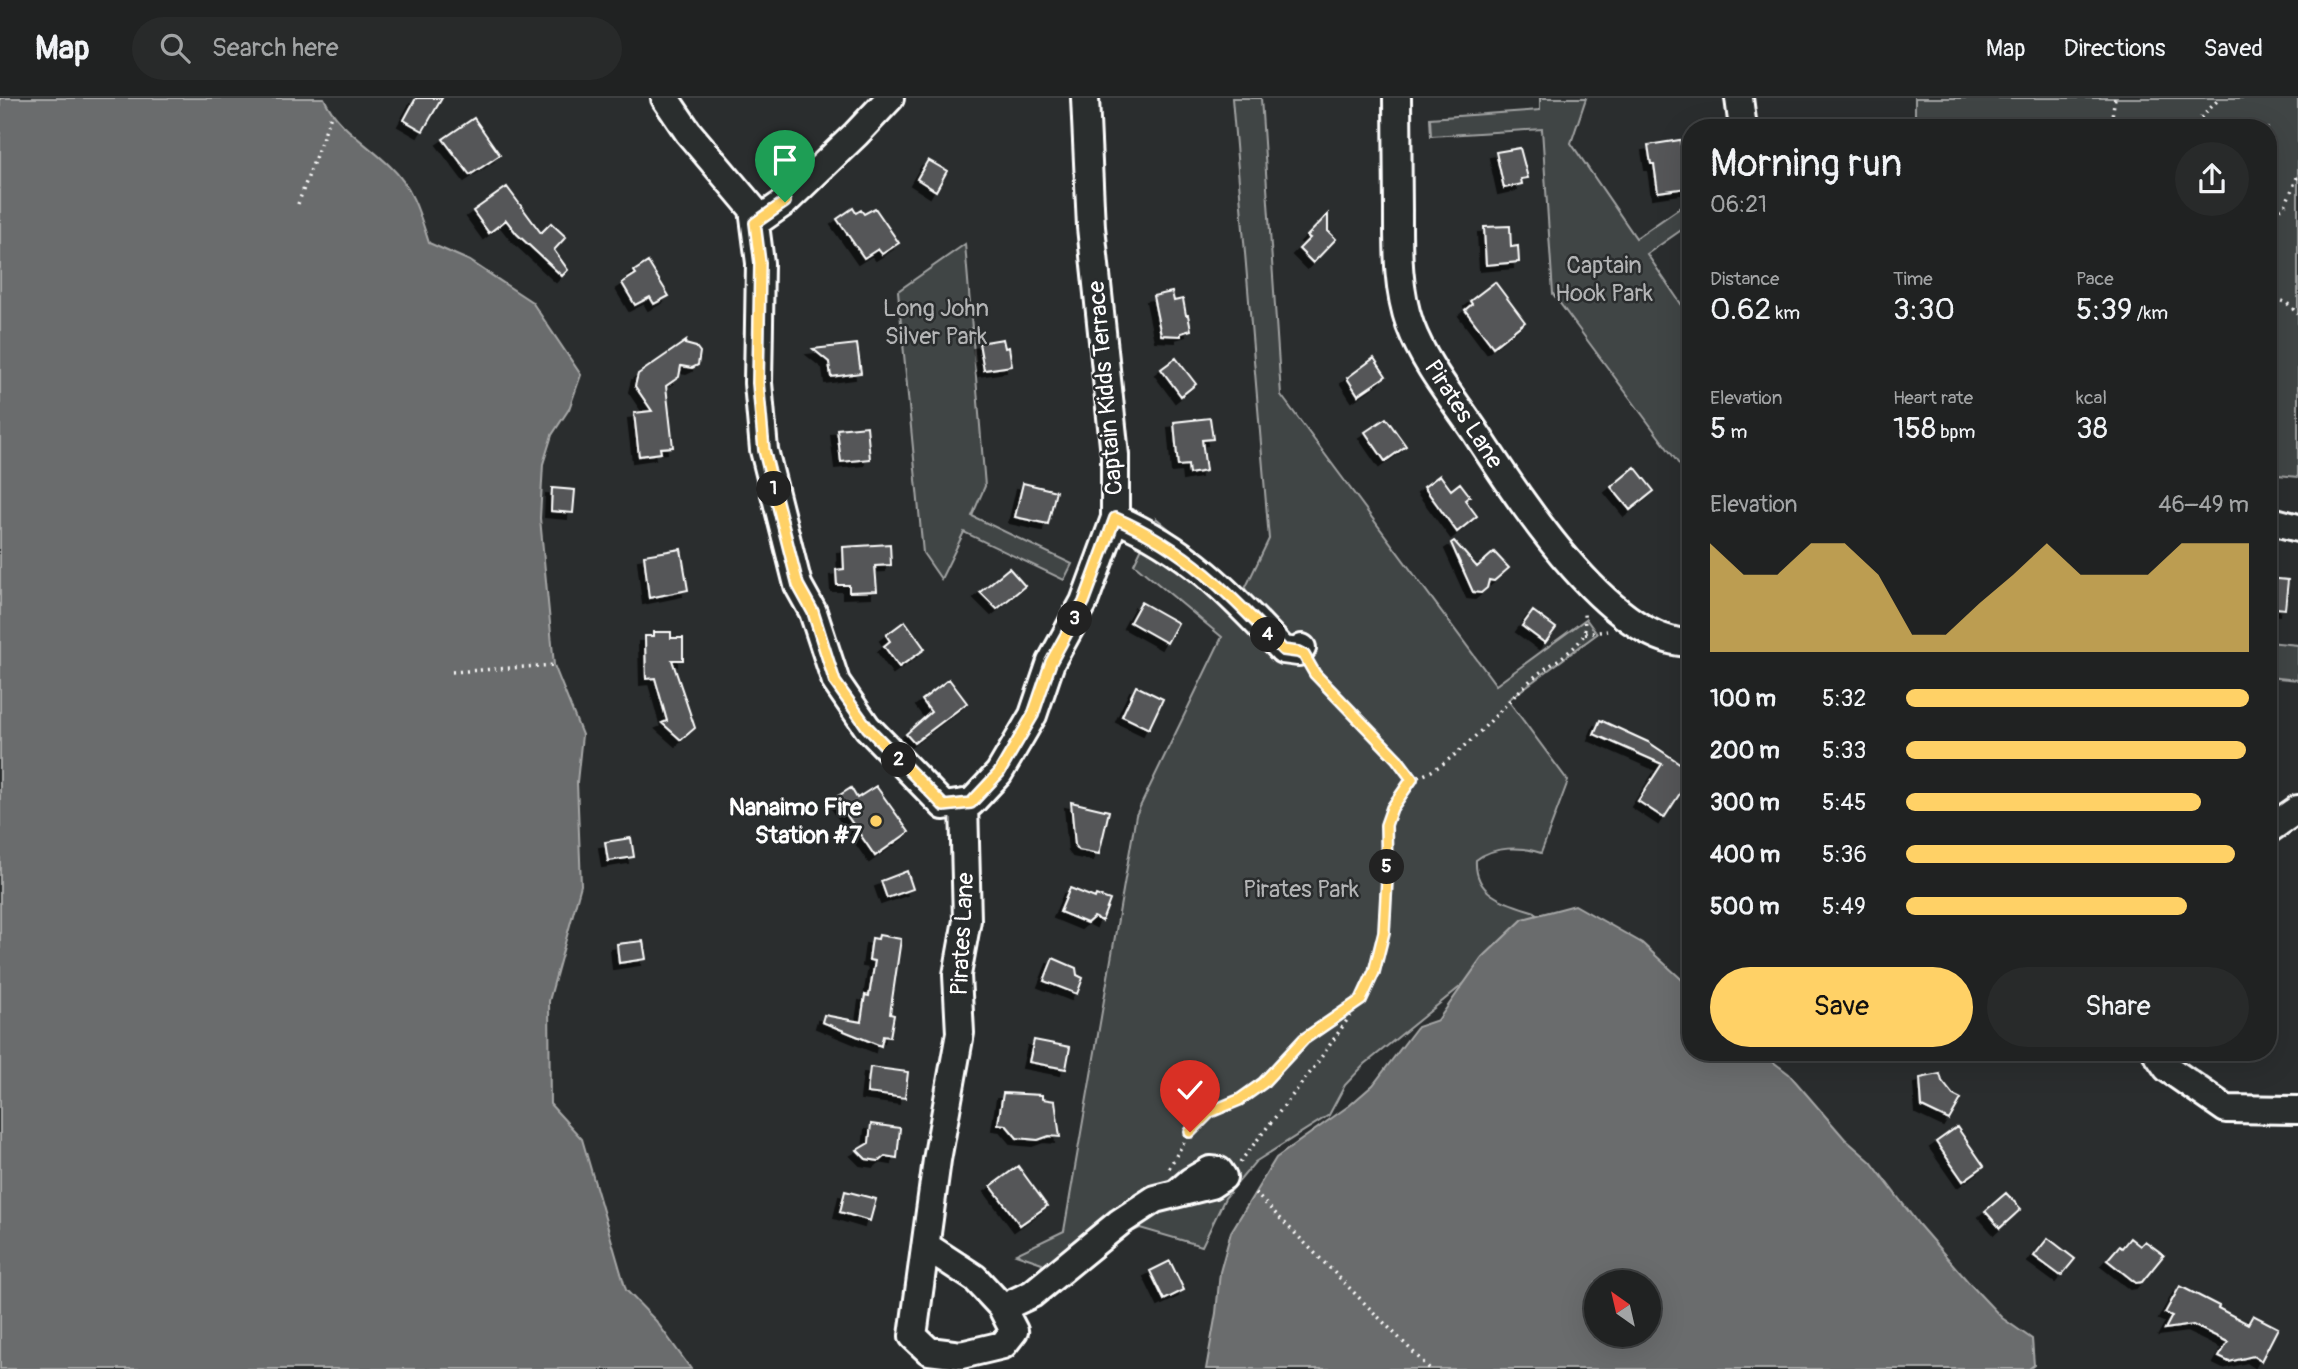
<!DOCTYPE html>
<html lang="en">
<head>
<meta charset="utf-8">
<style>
  :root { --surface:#202222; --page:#282a2a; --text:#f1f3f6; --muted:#a2a4a5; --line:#3d3f40; --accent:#ffd166 }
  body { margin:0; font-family:Pangolin,sans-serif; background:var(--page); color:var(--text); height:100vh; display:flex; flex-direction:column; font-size:26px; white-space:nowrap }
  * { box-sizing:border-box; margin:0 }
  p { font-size:23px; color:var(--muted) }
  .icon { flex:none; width:38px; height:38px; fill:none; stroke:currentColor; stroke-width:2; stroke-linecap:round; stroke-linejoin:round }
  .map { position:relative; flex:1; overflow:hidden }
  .side { position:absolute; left:1682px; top:21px; width:595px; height:942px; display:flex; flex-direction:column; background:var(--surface); border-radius:28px; box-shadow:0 7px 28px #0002,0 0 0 2px var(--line) }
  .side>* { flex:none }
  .needle { width:46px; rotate:326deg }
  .fabs { position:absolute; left:1584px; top:1172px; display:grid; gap:14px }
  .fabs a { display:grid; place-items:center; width:77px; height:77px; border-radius:50%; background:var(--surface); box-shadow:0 7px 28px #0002,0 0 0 2px var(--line); font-size:35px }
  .pin { position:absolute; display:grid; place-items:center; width:60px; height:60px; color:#fff; margin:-72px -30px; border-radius:50% 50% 50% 0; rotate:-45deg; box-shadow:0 0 7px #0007 }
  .pin .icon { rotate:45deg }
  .km { position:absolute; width:35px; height:35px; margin:-18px; border-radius:50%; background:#222; color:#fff; font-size:19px; line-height:35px; text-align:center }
  .round { display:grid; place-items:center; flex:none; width:74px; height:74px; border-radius:37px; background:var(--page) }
  .overview { display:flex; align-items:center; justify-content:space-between; height:119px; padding:0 28px }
  h1 { font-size:38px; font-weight:600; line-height:52px }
  .figures { display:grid; grid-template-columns:repeat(3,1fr); gap:10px; height:119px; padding:7px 28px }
  .figures div { display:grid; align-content:center }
  .figures b { font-size:30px; font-weight:600 }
  .figures small { font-size:19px; font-weight:400 }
  .figures p { font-size:19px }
  .chart { height:196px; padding:14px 28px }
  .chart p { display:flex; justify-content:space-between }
  .chart svg { width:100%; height:126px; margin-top:7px; fill:var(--accent); opacity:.7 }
  .cta { display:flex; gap:14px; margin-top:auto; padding:14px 28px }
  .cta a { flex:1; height:80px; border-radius:42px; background:var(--accent); color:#111; font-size:28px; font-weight:600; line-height:80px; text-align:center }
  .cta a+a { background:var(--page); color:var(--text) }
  ul { padding:0 28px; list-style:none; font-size:23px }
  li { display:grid; grid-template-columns:112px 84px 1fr; align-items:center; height:52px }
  li i { height:18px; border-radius:9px; background:var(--accent) }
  header { display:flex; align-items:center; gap:42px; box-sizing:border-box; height:98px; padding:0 35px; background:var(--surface); border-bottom:2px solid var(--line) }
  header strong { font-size:33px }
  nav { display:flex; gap:38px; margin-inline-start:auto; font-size:24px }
  .search { width:490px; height:63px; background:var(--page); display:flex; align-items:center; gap:18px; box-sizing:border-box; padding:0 24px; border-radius:38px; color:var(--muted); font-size:26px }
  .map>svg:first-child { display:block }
</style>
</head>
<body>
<header>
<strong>Map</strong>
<div class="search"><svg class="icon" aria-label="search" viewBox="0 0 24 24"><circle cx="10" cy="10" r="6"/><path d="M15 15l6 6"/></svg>Search here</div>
<nav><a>Map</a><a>Directions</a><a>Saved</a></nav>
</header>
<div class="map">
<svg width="2298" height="1271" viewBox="0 0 2298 1271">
  <defs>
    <filter id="shadow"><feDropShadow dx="-6" dy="6" stdDeviation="0" flood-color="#0009"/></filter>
  </defs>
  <rect width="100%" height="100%" fill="#2a2d2e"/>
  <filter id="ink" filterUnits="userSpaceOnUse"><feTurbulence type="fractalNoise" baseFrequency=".0143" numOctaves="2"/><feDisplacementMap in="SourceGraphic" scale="14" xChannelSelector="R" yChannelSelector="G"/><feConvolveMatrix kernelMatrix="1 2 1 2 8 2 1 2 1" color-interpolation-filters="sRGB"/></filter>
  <g filter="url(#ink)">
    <path fill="#414445" stroke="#a0a2a2" stroke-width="2" d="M1232,0h29l20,297 215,290 90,-66 11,15 -89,66 60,81 -27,72c-19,-7 -48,-7 -65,7 -2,36 31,43 59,52l5,10 -175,142 -20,21 -16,30 -74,47 -30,36 -23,48 -62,-18 -100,49 2,-14 -26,-9 48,-23 72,-416 86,-178 -88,-73 22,-46 88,73 25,-52z
      M1540,0h46l-15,45 65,95 54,-37v23l-43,30 43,63v162l-137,-185 -11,-165 -111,7 -1,-18 110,-8z
      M1915,0h383v379l-30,-3v-346h-353z
      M965,146l20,242 -13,30 100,48 -8,16 -100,-48 -23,47 -18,-26 -25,-262z
      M2268,544l30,3v35l-30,-3z"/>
    <path fill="#6a6c6d" stroke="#a6a7a7" stroke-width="2" fill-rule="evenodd" d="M0,0h324c13,30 44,46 67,69 22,21 29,48 38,76l41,18 62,41 49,73 -12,34 -17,26 -9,29 -3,54 14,147 28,70 -5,47 4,103 -32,116 1,103 32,35 44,151 30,31 35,48h-691z
      M1575,807l67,38 48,44v65h70l29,22 56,65 26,23 48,63 51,59 32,34 30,21 2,26 -5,4h-823l10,-56 4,-41 11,-40 45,-74 74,-53 23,-20 44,-58 21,-7 44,-62 41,-39zM1596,1185h52v52h-52z"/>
    <path fill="#555758" stroke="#fff" stroke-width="2" filter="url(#shadow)" d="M416,0h26l-19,33 -19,-11z
      M474,20l26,37 -30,20 -27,-36z
      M1680,42l7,48 -29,4 -4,-28h-3l-3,-19z
      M1520,50l8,30 -7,1 1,5 -18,4 -8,-36z
      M928,62l19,11 -11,20 -19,-12z
      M507,89l34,46 10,-10 15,14 -12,13 14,20 -6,6 -45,-42 -11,-14 -17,13 -16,-22z
      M853,110l3,5 5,-3 3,4 11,-6 24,35 -17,11 -4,-5 -14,9 -27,-39z
      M1328,116v17l8,8 -23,24 -14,-14 11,-11 -3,-2z
      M1510,128l1,21 7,-1 1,16 -33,3 -2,-38z
      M648,164l21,34 -15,8 -4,-7 -15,8 -13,-22 14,-9 -2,-3z
      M1495,184l30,40 -32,25 -28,-37 7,-6 -2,-3z
      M1172,194l2,9 9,-2 3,16h2l3,15 -10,3v3l-20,-1 -8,-39z
      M1003,241l2,9 4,-1 3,19 -28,4 -5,-27z
      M686,243l-1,3 11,3 4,5 -2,13 -6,3 -11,-2 -2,11 -13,9 7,61 -13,1 1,5 -22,3 -5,-43 18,-2 -17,-25 3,-12z
      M857,246l4,29 -30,4 -2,-15 -16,-13z
      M1176,260l20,26 -15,12 -20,-27z
      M1374,260l12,18 -28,19 -11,-17z
      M1210,320l3,21 -11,1 4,31 -17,3 -1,-9 -10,1 -4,-44z
      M1386,320l20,28 -21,15 -20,-29z
      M867,328l3,33 -29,3 -4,-33z
      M1635,369l19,24 -24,19 -19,-23z
      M1440,377l11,15 9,-7 10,13 -5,4 12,16 -20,16 -33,-45z
      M1023,385l33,8 -8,33 -33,-7z
      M552,390l23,2 -2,23 -22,-2z
      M1454,443l23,26 17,-15 15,16 -15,13 -5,-1 -2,8 -6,5 -8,-1 -22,-49z
      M890,446l1,21 -16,1 2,25 -28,1v-7h-12l-1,-15 8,-1 -1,-22z
      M681,451l7,41 -39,8 -5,-43z
      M1009,470l16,18 -28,23 -17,-17z
      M2268,480l20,2 -3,29 -17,-2z
      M1141,504l37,21 -11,20 -37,-21z
      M1533,513l23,17 -11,15 -23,-17z
      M905,523l20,28 -26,18 -15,-21 6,-5 -4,-6z
      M654,534h17v6h12v22h-11l23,68 -14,12 -19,-17 5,-2 -12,-43 -9,1 -1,-43h9z
      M949,581l18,24 -53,40 -8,-9 25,-22 -9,-12z
      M1136,588l27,13 -14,30 -27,-13z
      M1600,622l48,22 42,28v8l-26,40 -26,-17 24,-37 -68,-30z
      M876,688l33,46 -34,24 -40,-58 16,-10 6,10z
      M1071,704l38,9 -10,43 -20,-4 -4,-5z
      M631,740l3,19 -26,4 -3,-19z
      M907,773l6,18 -26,9 -6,-17z
      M1070,790l25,10 1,-3 14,5 -8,21 -8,-4 -7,6 -27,-11z
      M879,837l22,4 -9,61 -2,14 4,1 -4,22 -7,-1 -2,10 -59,-24 2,-7 37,7 4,-27 4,1 6,-35 -6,-1 3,-22 6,1z
      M643,843l3,18 -27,4 -2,-19z
      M1053,860l23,10 1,7 6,3 -6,16 -33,-13z
      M1034,942l36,7 -4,22 -37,-7z
      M870,969l38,5 -3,26 -38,-5z
      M1940,976l2,7 11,14 8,4 -12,21 -27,-13 -2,-29z
      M1003,995l39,2v4l13,2 5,36 -11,-1 -11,4 -21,-2 -11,-13 -8,-1z
      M871,1026l29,4 -3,30 -12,-2 -6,5 -13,-2 -9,-9 12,-7z
      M1957,1029l27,39 -21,15 -27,-39z
      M1018,1068l29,40 -27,19 -29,-39z
      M845,1093l31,8 -6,22 -30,-9z
      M2006,1095l15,16 -21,19 -15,-17z
      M2048,1140l27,21 -14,17 -27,-20z
      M2130,1140l10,8 5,-5 19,14 -22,27 -6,1 -29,-23 12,-14 3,2z
      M1170,1163l14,29 -20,10 -14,-29z
      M2180,1188l39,20 -1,2 30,16 5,-9 25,13 -17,33 -8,-5 -24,6 -10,-5 9,-15 -35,-17 -28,4 7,-13 -7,-3z"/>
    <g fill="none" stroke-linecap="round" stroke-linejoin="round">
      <defs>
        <path id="minor" d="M665,0l23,34 65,77 7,54 -2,120 6,67 34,135 15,27 23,70 31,45 77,79 20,-3 3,117 -10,55 3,58 -23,127 -24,176 16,15 32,4 42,-10 11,-14 -13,-25 -26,-28 -49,-32
          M1397,0c0,37 1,74 1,112 0,38 -1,78 12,115 14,38 41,71 64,105 41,62 134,212 216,213
          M1739,0l4,30
          M755,125l30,-21 71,-68 34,-36
          M1115,420c72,31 115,75 168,132l15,2 4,-4
          M2268,422l30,8
          M964,705h7l28,-30 34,-58 18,-53 33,-60 31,-84v-63l-24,-228 -6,-129
          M2268,732l30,-21
          M2156,954l11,16 59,41 72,1
          M1002,1210l30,-14 88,-72 35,-23 56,-14 12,-8 -4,-6 -9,-1 -19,11 -14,12"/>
      </defs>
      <use href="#minor" stroke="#fff" stroke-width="32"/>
      <path stroke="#fff" stroke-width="3.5" stroke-dasharray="2 5" stroke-linecap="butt" d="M2110,30l5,-30
        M2191,30l29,-30
        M298,106l33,-89
        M2268,118l17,-10 13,-31
        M2268,198l19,7 11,11
        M1585,536l22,-3
        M1312,572l85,89 15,20
        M452,574l102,-7
        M1240,1064l73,-93 48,-69 13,-28 10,-40 3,-53 -1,-54 6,-17 20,-29c43,-11 87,-71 120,-100 17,-15 37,-23 50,-41 5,-7 2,-18 2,-26
        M1169,1070l21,-36 20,-20 29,-13 24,-16 41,-44 53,-36
        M1255,1095l175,176"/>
      <use href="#minor" stroke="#2a2d2e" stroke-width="26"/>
    </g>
  </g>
  <g fill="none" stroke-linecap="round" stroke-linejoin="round" filter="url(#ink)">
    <defs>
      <path id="route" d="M785,104l-30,21 5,40 -2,120 6,67 34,135 15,27 22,70 32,45 77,79 27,-3 28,-30 34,-58 18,-53 33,-60 31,-84c72,31 115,76 168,132l15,2 6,3 11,19 82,85 15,20 -20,29 -6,17 1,54 -3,53 -10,40 -13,28 -57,39 -41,44 -24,17 -29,12 -20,20"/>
    </defs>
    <use href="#route" stroke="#fff" stroke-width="14"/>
    <use href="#route" stroke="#ffd166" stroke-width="9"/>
  </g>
  <circle fill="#ffd166" stroke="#2a2d2e" stroke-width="2.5" cx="876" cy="723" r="7"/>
  <g text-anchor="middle" stroke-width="5" stroke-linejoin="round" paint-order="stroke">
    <g font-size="24" fill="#b3b4b5" stroke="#2a2d2e">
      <text x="1604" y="175">Captain<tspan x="1604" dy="28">Hook Park</tspan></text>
      <text x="936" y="218">Long John<tspan x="936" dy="28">Silver Park</tspan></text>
      <text x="1301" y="799">Pirates Park</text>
    </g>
    <g font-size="24" fill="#fff" stroke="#2a2d2e">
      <text transform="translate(1105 290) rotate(-95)" y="8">Captain Kidds Terrace</text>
      <text transform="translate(1464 316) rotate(57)" y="8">Pirates Lane</text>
      <text transform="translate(962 836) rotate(-87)" y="8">Pirates Lane</text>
    </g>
    <g font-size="24" font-weight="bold" fill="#fff" stroke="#2a2d2e" text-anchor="end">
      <text x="862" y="717">Nanaimo Fire<tspan x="862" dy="28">Station #7</tspan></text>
    </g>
  </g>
</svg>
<div class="fabs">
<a><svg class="needle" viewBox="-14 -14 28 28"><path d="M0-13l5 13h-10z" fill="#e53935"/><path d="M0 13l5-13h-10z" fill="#a2a4a5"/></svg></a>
</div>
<div class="pin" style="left:785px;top:104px;background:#1e9e55"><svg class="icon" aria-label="arrive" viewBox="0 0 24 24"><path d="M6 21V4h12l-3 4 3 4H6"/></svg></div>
<div class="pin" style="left:1190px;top:1034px;background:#d93025"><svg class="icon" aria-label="check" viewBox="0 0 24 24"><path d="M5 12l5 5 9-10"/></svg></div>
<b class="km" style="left:774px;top:391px">1</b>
<b class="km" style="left:899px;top:662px">2</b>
<b class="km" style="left:1075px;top:521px">3</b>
<b class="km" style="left:1268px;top:537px">4</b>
<b class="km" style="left:1387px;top:769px">5</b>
<section class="side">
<div class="overview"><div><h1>Morning run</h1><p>06:21</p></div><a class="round"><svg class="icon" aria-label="share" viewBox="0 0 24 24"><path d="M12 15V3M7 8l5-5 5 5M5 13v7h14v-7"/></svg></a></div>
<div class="figures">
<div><p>Distance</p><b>0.62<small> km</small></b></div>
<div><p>Time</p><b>3:30</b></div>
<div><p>Pace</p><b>5:39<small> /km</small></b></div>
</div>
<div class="figures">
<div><p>Elevation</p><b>5<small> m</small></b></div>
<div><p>Heart rate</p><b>158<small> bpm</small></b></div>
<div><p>kcal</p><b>38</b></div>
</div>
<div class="chart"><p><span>Elevation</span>46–49 m</p>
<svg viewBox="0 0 160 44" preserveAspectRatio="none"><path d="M0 44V6L10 17L20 17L30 6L40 6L50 17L60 38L70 38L80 27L90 17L100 6L110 17L120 17L130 17L140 6L150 6L160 6V44z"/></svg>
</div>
<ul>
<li><b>100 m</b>5:32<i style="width:100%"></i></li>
<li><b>200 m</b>5:33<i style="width:99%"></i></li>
<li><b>300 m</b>5:45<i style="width:86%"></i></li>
<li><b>400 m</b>5:36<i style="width:96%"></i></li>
<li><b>500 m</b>5:49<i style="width:82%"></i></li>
</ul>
<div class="cta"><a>Save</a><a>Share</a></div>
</section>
</div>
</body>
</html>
